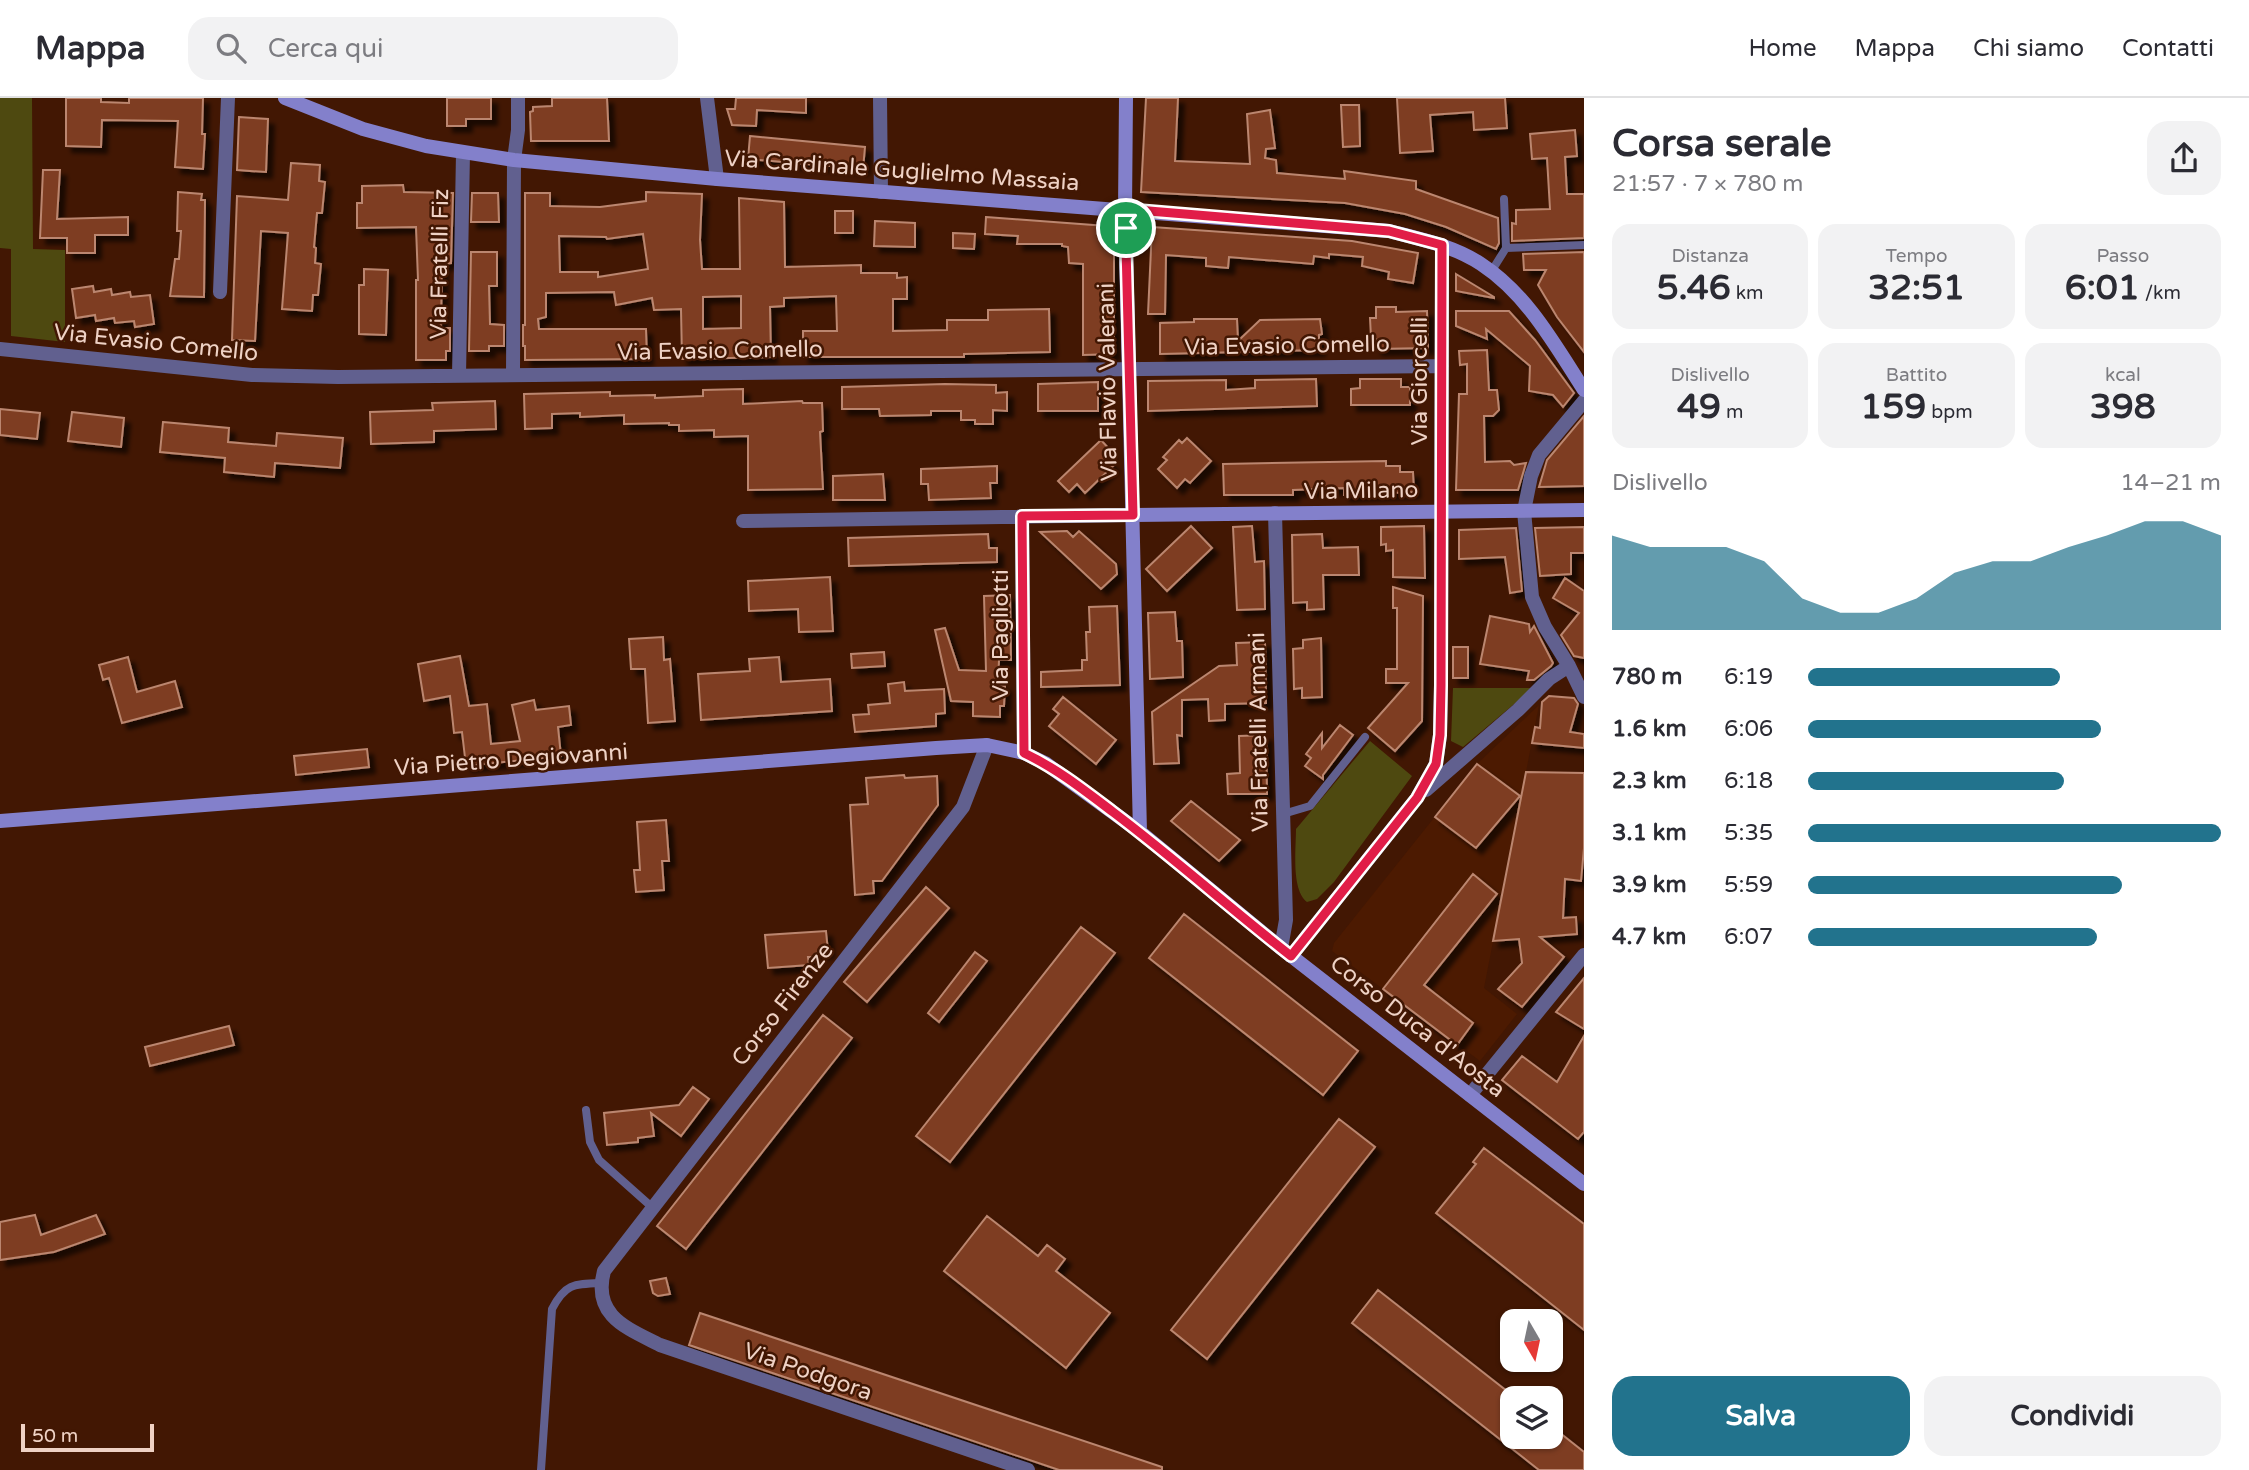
<!DOCTYPE html>
<html lang="it">
<head>
<meta charset="utf-8">
<style>
  :root { --surface:#fff; --page:#f2f2f3; --text:#2b2b33; --muted:#7c7c81; --line:#e1e1e2; --accent:#22738d }
  body { margin:0; font-family:"Varela Round",sans-serif; background:var(--page); color:var(--text); height:100vh; display:flex; flex-direction:column; font-size:26px; white-space:nowrap }
  * { box-sizing:border-box; margin:0 }
  p { font-size:23px; color:var(--muted) }
  .icon { flex:none; width:38px; height:38px; fill:none; stroke:currentColor; stroke-width:2; stroke-linecap:round; stroke-linejoin:round }
  .map { position:relative; flex:1; overflow:hidden }
  .side { display:flex; flex-direction:column; background:var(--surface); width:665px }
  .side>* { flex:none }
  .needle { width:46px; rotate:171deg }
  .buttons { position:absolute; left:1500px; top:1211px; display:grid; gap:14px }
  .buttons a { display:grid; place-items:center; width:63px; height:63px; border-radius:14px; background:var(--surface); box-shadow:0 2px 5px #0004; font-size:35px }
  .scale { position:absolute; left:21px; bottom:18px; width:133px; box-sizing:border-box; padding-left:7px; border:4px solid #efd2c5; border-top:0; font-size:19px; line-height:24px; white-space:nowrap; color:#efd2c5; -webkit-text-stroke:5px #421703; paint-order:stroke }
  .pin { position:absolute; display:grid; place-items:center; width:60px; height:60px; color:#fff; margin:-30px; border:4px solid #fff; border-radius:50%; box-shadow:0 2px 7px #0007 }
  .round { display:grid; place-items:center; flex:none; width:74px; height:74px; border-radius:21px; background:var(--page) }
  .headline { display:flex; align-items:center; justify-content:space-between; height:119px; padding:0 28px }
  h1 { font-size:38px; font-weight:700; line-height:52px }
  .metrics { display:grid; grid-template-columns:repeat(3,1fr); gap:10px; height:119px; padding:7px 28px }
  .metrics div { display:grid; align-content:center; border-radius:18px; background:var(--page); text-align:center }
  .metrics b { font-size:35px; font-weight:700 }
  .metrics small { font-size:19px; font-weight:400 }
  .metrics p { font-size:19px }
  .chart { height:196px; padding:14px 28px }
  .chart p { display:flex; justify-content:space-between }
  .chart svg { width:100%; height:126px; margin-top:7px; fill:var(--accent); opacity:.7 }
  .primary-button { display:flex; gap:14px; margin-top:auto; padding:14px 28px }
  .primary-button a { flex:1; height:80px; border-radius:21px; background:var(--accent); color:#fff; font-size:28px; font-weight:700; line-height:80px; text-align:center }
  .primary-button a+a { background:var(--page); color:var(--text) }
  ul { padding:0 28px; list-style:none; font-size:23px }
  li { display:grid; grid-template-columns:112px 84px 1fr; align-items:center; height:52px }
  li i { height:18px; border-radius:9px; background:var(--accent) }
  header { display:flex; align-items:center; gap:42px; box-sizing:border-box; height:98px; padding:0 35px; background:var(--surface); border-bottom:2px solid var(--line) }
  header strong { font-size:33px }
  nav { display:flex; gap:38px; margin-inline-start:auto; font-size:24px }
  .search { width:490px; height:63px; background:var(--page); display:flex; align-items:center; gap:18px; box-sizing:border-box; padding:0 24px; border-radius:21px; color:var(--muted); font-size:26px }
  main { display:flex; flex:1; min-height:0 }
  .map>svg:first-child { display:block }
</style>
</head>
<body>
<header>
<strong>Mappa</strong>
<div class="search"><svg class="icon" aria-label="search" viewBox="0 0 24 24"><circle cx="10" cy="10" r="6"/><path d="M15 15l6 6"/></svg>Cerca qui</div>
<nav><a>Home</a><a>Mappa</a><a>Chi siamo</a><a>Contatti</a></nav>
</header>
<main>
<div class="map">
<svg width="1584" height="1372" viewBox="0 0 1584 1372">
  <defs>
    <filter id="shadow"><feDropShadow dx="6" dy="6" stdDeviation="2" flood-color="#0009"/></filter>
  </defs>
  <rect width="100%" height="100%" fill="#421703"/>
  <path fill="#4c1a01" d="M1539,607l-55,283 33,26 -37,47 -148,-110 2,-8 143,-179z"/>
  <path fill="#4e4910" d="M0,0h32l1,151 32,1v92l-54,-6v-87l-11,-1z
    M1453,590h80l-70,59 -12,-6z
    M1370,643l42,35 -78,106 -17,17 -10,3c-16,-12 -11,-53 -11,-73z"/>
  <path fill="#7e3e20" stroke="#bb866f" stroke-width="2" fill-rule="evenodd" filter="url(#shadow)" d="M66,0h35v4l28,1v-5h74l-1,36h3l-2,35 -28,-2 3,-46 -76,-1 -1,27 -35,-1z
    M447,0h44v21h-25v7h-19z
    M552,0h55l2,43h-78l-1,-29 3,-1v-4l19,-1z
    M736,0h70v15l-49,-3 -1,16 -24,-1 -5,-16h8z
    M1146,0h32l-3,63 75,3 -3,-50 23,-4 5,38 -9,1 -1,9 11,2 1,13 68,6 -1,-8 72,10v8l82,29 1,25 -3,6 -50,-22 -41,-13 -60,-11 -204,-11z
    M1397,0h108l2,30 -33,2 -1,-18 -43,3 3,36 -33,2z
    M1341,7h18l1,41 -17,1z
    M239,19l29,2 -2,53 -29,-2z
    M1575,32l2,26 -12,1 2,37h17v44l-72,3v-18l4,1v-14l34,-1 -3,-51 -15,1 -2,-25z
    M750,38l115,11 -2,22 -115,-10z
    M291,65l29,2 -1,16 6,1 -3,31h-5l-3,34 2,1 -1,15 6,1 -3,31h-5l-1,16 -30,-2 6,-76 -27,-2 -6,110 -23,-1 5,-144 51,4z
    M43,72h17l-3,49 71,-2v18h-33v18h-28v-15h-27z
    M403,87l1,7 49,1 -2,70 -9,1 -1,64h9v23h-4v9h-30v-80h2l-2,-53 -59,1v-25h5v-17z
    M178,94l24,2 -1,6h4l-1,97 -34,-1 5,-37h4l2,-28h-4z
    M646,94l56,2 -2,46 2,29h38l-1,-71 45,4 1,65 76,-2v8h36v5l10,-1v22h-14v32l54,-1v-10h41v-10l61,-1 1,43 -86,2v3h-161v-26h34l-1,-35 -52,2v8l-14,1 1,50 -89,2 -1,-50 -27,1 -2,-12 -36,7 -2,-13 -68,1v24l-8,2 1,10h107l1,30 -122,1v-14h-2v-21h2v-132h25v13l50,1 46,-6zM643,136l5,35 -50,8v-5h-38l-1,-36 47,1 1,2zM741,198v32l-38,1v-32z
    M472,95h26l1,29h-28z
    M835,113h18v22h-18z
    M986,119l121,9 7,7v121l-31,1v-91l-14,-1 -1,-16 -6,-1v-2h-45l1,-8 -33,-2z
    M875,123l40,2v24l-41,-1z
    M1152,129l200,14 66,12 -5,30 -25,-4 1,-7 -27,-6 1,-9 -34,-3v4l-15,-2 -1,8 -84,-7 -1,11 -22,-2v-8l-40,-3 -1,59h-17z
    M953,135l22,1 -1,15 -21,-1z
    M471,154h26v34h-8l1,38 14,1v21h-15v5h-20z
    M1584,154v100l-27,-35 -19,-32 8,-15h-22l-1,-16z
    M364,171l24,1 -2,65 -27,-1v-49h5z
    M1456,176l38,23v1l-38,-7z
    M93,188l1,6 17,-3 1,6 18,-3 1,5 19,-2 4,29 -19,3 -1,-6 -19,2 -1,-5 -18,3 -1,-6 -19,3 -4,-29z
    M1376,209h20v5l31,-1 1,37 -52,1v-10l-5,-1 -1,-20h6z
    M1456,213h53l26,29 39,53 -11,14 -10,-12 -24,-4 1,-25 -44,-37 1,10 -31,-13z
    M1194,221h43l1,22 22,-21 60,-1 2,15 -3,1v15l-159,4v-31l34,-1z
    M1487,252l2,40h8l2,20 -6,6h-9l1,46 25,-1 4,4 12,-2 -8,27h-62l3,-96h8v-30l-7,1 -1,-14z
    M1316,281l1,27 -169,5v-30l78,-1v10l29,-2v-8z
    M1360,281h41v8h9v18h-59v-16l9,-1z
    M1098,284v29h-60v-27z
    M945,286l51,1v8l11,-1v19l-14,-1v14h-18v-4h-14v-9h-30v4l-51,1 -1,-7h-37v-22z
    M743,291v15l59,-3 1,2h19l1,28 -3,1 3,57 -75,1v-54l-34,1v-7l-35,1v-6h-10v-2l-45,1v-9l-44,2v-4l-28,1v14l-27,1 -1,-35 86,-2v4l45,-1v3l48,-2v-6z
    M495,303l1,28 -62,2v11l-63,2 -1,-32 63,-2 -1,-7z
    M0,311l40,4 -3,26 -37,-4z
    M72,314l52,6 -3,29 -53,-6z
    M1584,318v70l-45,1 8,-27z
    M163,324l66,6 -1,14 48,4 1,-13 66,5 -3,30 -65,-5 -1,14 -50,-5 1,-14 -65,-6z
    M1187,340l24,23 -21,22 -5,-4 -8,9 -19,-19 9,-9 -4,-3 16,-17 3,3z
    M1101,342l10,11 -7,6 9,9 -28,27 -8,-9 -8,8 -11,-11z
    M1386,363v5h14v6h13l1,20 -70,3v-7l-51,2v5h-69l-1,-31z
    M997,368v17h-7l1,15 -62,2 -1,-16h-7v-15z
    M883,376l2,26h-52v-24z
    M1191,428l21,22 -45,43 -21,-22z
    M1252,428l3,36 9,-1 1,48 -28,1 -4,-83z
    M1424,428l1,52 -32,-1v-27l-7,1v-7l-5,1v-18z
    M1584,429v26h-13v21l-31,2 -5,-48z
    M1516,430l6,63 -12,2 -5,-36 -46,2v-29z
    M1067,433l6,6 6,-6 37,33 1,10 -16,15 -61,-57z
    M988,436l1,14h8v14l-148,4 -1,-28z
    M1322,436l1,14 35,-1 1,28h-36l1,34 -17,1v-8l-14,1 -1,-68z
    M830,479l3,54 -34,1 -1,-23 -49,2 -1,-30z
    M1565,480l19,13v67l-10,-2 -13,-21 18,-22 -26,-15z
    M1393,489l30,9 -1,125 -27,30 -27,-23 40,-45h-22v-14h11v-61h-4z
    M1010,497l1,65h-12l-1,26h7l-1,20h-4v11l-27,-1v-14l-22,-1 -16,-71 10,-2 14,42 27,1 -2,-75z
    M1117,508l3,79 -79,2v-15l41,-2v-10h5l-1,-28h4l-1,-25z
    M1175,514l2,29h5l1,36 -33,2 -2,-66z
    M1490,518l39,8 1,8 4,-6 19,37 -2,3 -17,14h-7l2,-9 -49,-7z
    M663,539l1,23 6,-1 5,62 -27,2 -3,-54h-14l-2,-30z
    M1321,540l1,59 -20,1v-10l-8,1 -1,-40 10,-1v-8z
    M1265,544l1,61 -41,1v16l-16,1 -1,-22 -26,1v36l-5,-1 2,28 -25,1 -2,-52 67,-46 18,-1 -1,-22z
    M1453,549h15v31h-15z
    M884,554l1,14 -33,2 -1,-14z
    M460,558l9,50 18,-2 4,40 29,-3 -8,-36 22,-5 2,10 33,-4 2,19 -13,2 3,29 -95,10 -4,-34 -8,1 -4,-37 -26,5 -6,-37z
    M128,559l9,35 38,-11 7,26 -60,16 -13,-45 -6,2 -4,-15z
    M779,559l2,25 49,-3 2,32 -131,9 -3,-46 52,-3 -1,-12z
    M904,584l1,9 39,-2 1,24 -9,1v12l-81,6 -2,-17 16,-1 -1,-9 22,-2 -2,-19z
    M1549,598l25,2 4,6 -8,28 14,2v14l-52,-5 3,-16 5,1 2,-26z
    M1063,599l53,43 -20,24 -47,-38 10,-12 -6,-5z
    M1340,627l13,10 -30,40v4l-18,-13 6,-8 -5,-4 16,-21v15z
    M1266,637l1,59h-39l-1,-20 13,-1 -1,-37z
    M367,651l2,18 -73,8 -2,-19z
    M1477,666l43,32 -44,52 -41,-31z
    M1526,674l58,1v75l-3,33 -16,-2 -2,39 13,-1 1,17 -37,3 24,20 -42,50 -24,-18 24,-26 -3,-24 -26,2z
    M904,677l1,3 32,-2 1,29 -56,76h-9l1,12 -19,2 -5,-90 18,-1 -2,-26z
    M1191,703l49,39 -21,21 -48,-40z
    M666,722l3,41h-7l2,29 -28,2 -2,-22h6l-3,-48z
    M1473,776l24,20 -73,91 49,38 -16,22 -74,-56z
    M926,789l23,21 -82,94 -23,-20z
    M1184,816l174,137 -35,44 -174,-137z
    M1081,829l34,26 -165,209 -34,-26z
    M826,833l2,21 -11,1v4h-9l1,8 -41,3 -3,-33z
    M975,854l12,9 -48,61 -11,-9z
    M1584,880v51l-28,-17z
    M823,917l29,23 -166,211 -29,-23z
    M229,928l5,19 -84,21 -5,-19z
    M1584,938v96l-6,7 -76,-59 20,-24 35,26z
    M693,989l16,12 -28,37 -30,-23 3,23 -16,2v4l-31,3 -3,-32 75,-8z
    M1339,1021l36,28 -168,212 -36,-29z
    M1484,1050l100,76v106l-148,-117 40,-49 -3,-2z
    M35,1117l6,20 55,-20 9,19 -51,18 -54,8v-38z
    M987,1118l51,40 9,-11 18,14 -9,12 54,42 -44,55 -122,-97z
    M666,1180l4,16 -12,2 -5,-3 -3,-12z
    M1378,1192l134,105v42h38v-12l34,27v18h-45l-187,-147z
    M700,1215l462,154v3h-103l-254,-86 -116,-39z"/>
  <g fill="none" stroke-linecap="round" stroke-linejoin="round">
    <path stroke="#61608f" stroke-width="8" d="M1506,150l78,-3
      M1491,174l15,-24 -2,-49
      M1283,716l27,-8 55,-69
      M586,1012l4,32 9,18 54,48
      M541,1372l11,-161c13,-25 21,-25 49,-26"/>
    <path stroke="#61608f" stroke-width="14" d="M707,0l10,81
      M880,0l1,94
      M220,194l8,-194
      M0,251l252,26 86,2 1104,-11
      M513,277l1,-215 4,-30v-32
      M459,278l4,-223
      M1584,303l-45,54 -8,21 -7,35 8,86 13,30 24,39 15,31
      M1275,415l11,407 -5,28
      M1022,418l2,237
      M743,423l390,-6
      M987,647l-24,62 -359,464c-12,45 23,57 56,74l368,125
      M1426,692l92,-80 31,-31 20,-13
      M1291,858l126,-158 19,-34 4,-29 1,-50 1,-440
      M1470,997l114,-140"/>
    <path stroke="#8380cb" stroke-width="14" d="M285,0l78,31 63,17 88,14 203,19 672,52c31,8 65,15 92,33 46,30 74,81 103,126
      M1126,0l-1,112 15,622
      M1133,417l451,-5
      M0,723l936,-73 51,-3 37,8 21,10 95,69 141,116 303,236"/>
  </g>
  <g fill="none" stroke-linecap="round" stroke-linejoin="round">
    <defs>
      <path id="route" d="M1125,111l264,22 53,14 -1,440 -1,50 -4,29 -19,34 -126,158c-60,-47 -117,-98 -178,-144 -29,-22 -57,-44 -89,-59l-2,-237 111,-1z"/>
    </defs>
    <use href="#route" stroke="#fff" stroke-width="14"/>
    <use href="#route" stroke="#e11d48" stroke-width="9"/>
  </g>
  <g text-anchor="middle" stroke-width="5" stroke-linejoin="round" paint-order="stroke">
    <g font-size="23" fill="#efd2c5" stroke="#421703">
      <text transform="translate(902 72) rotate(4)" y="8">Via Cardinale Guglielmo Massaia</text>
      <text transform="translate(439 166) rotate(-89)" y="8">Via Fratelli Fiz</text>
      <text transform="translate(156 244) rotate(6)" y="8">Via Evasio Comello</text>
      <text transform="translate(1287 247) rotate(-1)" y="8">Via Evasio Comello</text>
      <text transform="translate(720 252) rotate(-1)" y="8">Via Evasio Comello</text>
      <text transform="translate(1419 283) rotate(-90)" y="8">Via Giorcelli</text>
      <text transform="translate(1107 284) rotate(-91)" y="8">Via Flavio Valerani</text>
      <text transform="translate(1361 392) rotate(-1)" y="8">Via Milano</text>
      <text transform="translate(1000 537) rotate(-90)" y="8">Via Pagliotti</text>
      <text transform="translate(1258 634) rotate(-91)" y="8">Via Fratelli Armani</text>
      <text transform="translate(511 661) rotate(-4)" y="8">Via Pietro Degiovanni</text>
      <text transform="translate(782 906) rotate(-52)" y="8">Corso Firenze</text>
      <text transform="translate(1418 928) rotate(38)" y="8">Corso Duca d'Aosta</text>
      <text transform="translate(808 1273) rotate(19)" y="8">Via Podgora</text>
    </g>
  </g>
</svg>
<div class="buttons">
<a><svg class="needle" viewBox="-14 -14 28 28"><path d="M0-13l5 13h-10z" fill="#e53935"/><path d="M0 13l5-13h-10z" fill="#7c7c81"/></svg></a>
<a><svg class="icon" aria-label="layers" viewBox="0 0 24 24"><path d="M12 4l9 5-9 5-9-5zM3 14l9 5 9-5"/></svg></a>
</div>
<div class="scale">50 m</div>
<div class="pin" style="left:1126px;top:130px;background:#1e9e55"><svg class="icon" aria-label="arrive" viewBox="0 0 24 24"><path d="M6 21V4h12l-3 4 3 4H6"/></svg></div>
</div>
<section class="side">
<div class="headline"><div><h1>Corsa serale</h1><p>21:57 · 7 × 780 m</p></div><a class="round"><svg class="icon" aria-label="share" viewBox="0 0 24 24"><path d="M12 15V3M7 8l5-5 5 5M5 13v7h14v-7"/></svg></a></div>
<div class="metrics">
<div><p>Distanza</p><b>5.46<small> km</small></b></div>
<div><p>Tempo</p><b>32:51</b></div>
<div><p>Passo</p><b>6:01<small> /km</small></b></div>
</div>
<div class="metrics">
<div><p>Dislivello</p><b>49<small> m</small></b></div>
<div><p>Battito</p><b>159<small> bpm</small></b></div>
<div><p>kcal</p><b>398</b></div>
</div>
<div class="chart"><p><span>Dislivello</span>14–21 m</p>
<svg viewBox="0 0 160 44" preserveAspectRatio="none"><path d="M0 44V11L10 15L20 15L30 15L40 20L50 33L60 38L70 38L80 33L90 24L100 20L110 20L120 15L130 11L140 6L150 6L160 11V44z"/></svg>
</div>
<ul>
<li><b>780 m</b>6:19<i style="width:61%"></i></li>
<li><b>1.6 km</b>6:06<i style="width:71%"></i></li>
<li><b>2.3 km</b>6:18<i style="width:62%"></i></li>
<li><b>3.1 km</b>5:35<i style="width:100%"></i></li>
<li><b>3.9 km</b>5:59<i style="width:76%"></i></li>
<li><b>4.7 km</b>6:07<i style="width:70%"></i></li>
</ul>
<div class="primary-button"><a>Salva</a><a>Condividi</a></div>
</section>
</main>
</body>
</html>
